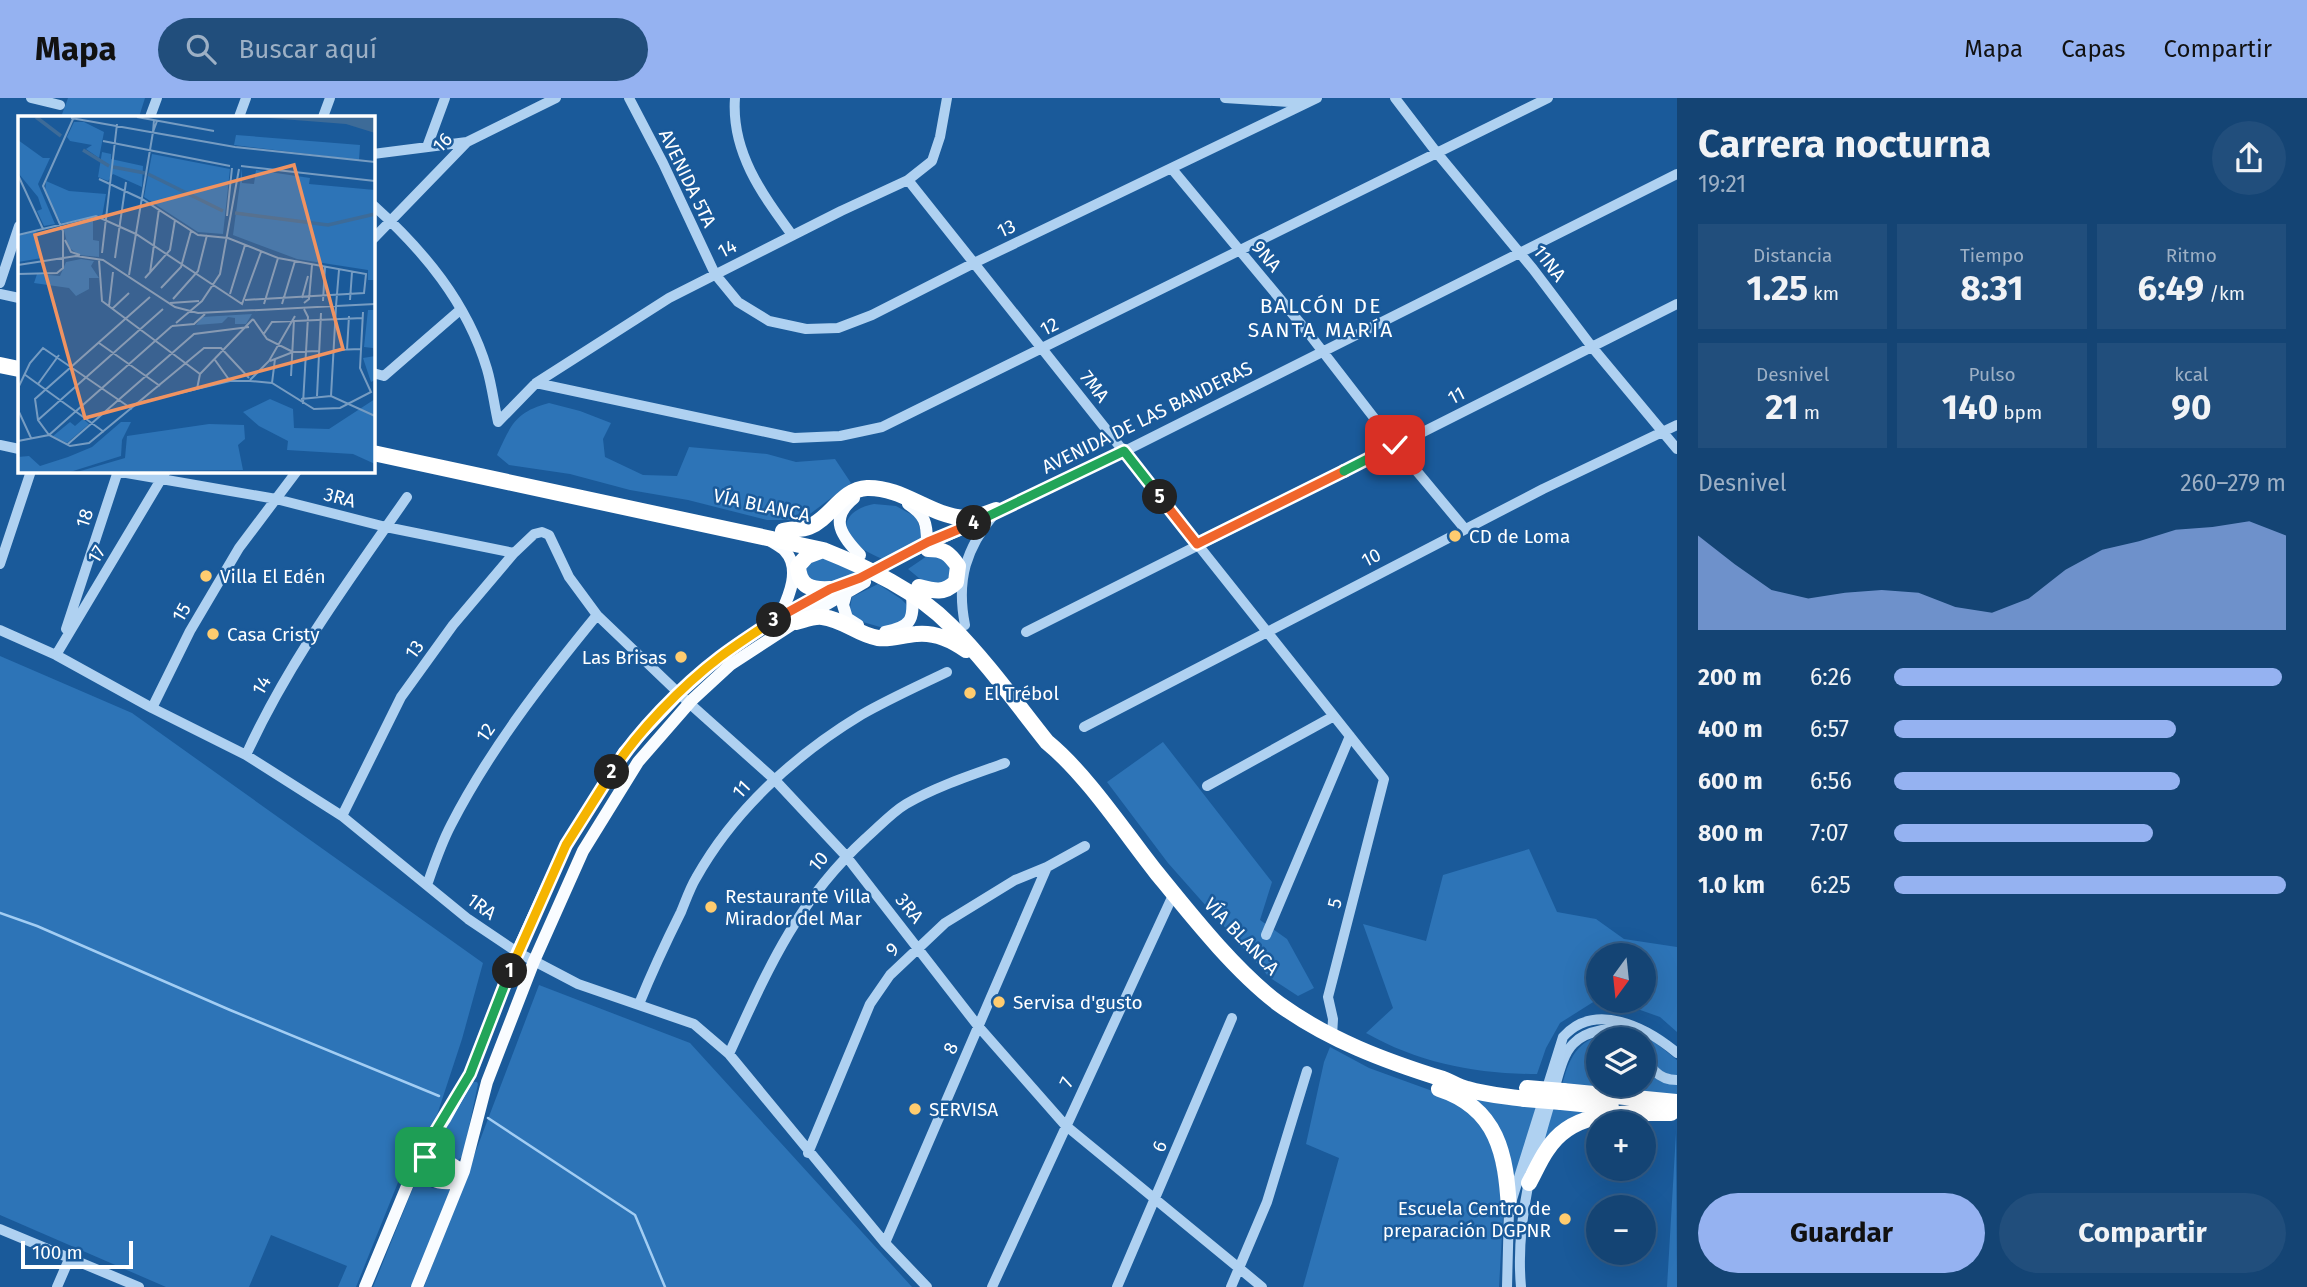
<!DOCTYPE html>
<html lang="es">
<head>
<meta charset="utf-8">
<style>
  :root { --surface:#144474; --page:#214e7c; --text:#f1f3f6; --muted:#9db0c5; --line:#335c86; --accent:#95b2f1 }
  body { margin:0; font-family:"Fira Sans",sans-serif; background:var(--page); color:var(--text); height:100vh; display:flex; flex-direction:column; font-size:26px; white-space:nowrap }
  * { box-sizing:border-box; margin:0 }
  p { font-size:23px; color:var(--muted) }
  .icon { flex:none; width:38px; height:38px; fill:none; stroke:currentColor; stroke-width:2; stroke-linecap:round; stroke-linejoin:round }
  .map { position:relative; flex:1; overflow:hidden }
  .side { display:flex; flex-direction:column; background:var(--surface); width:630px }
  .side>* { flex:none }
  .needle { width:46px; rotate:195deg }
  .tools { position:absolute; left:1586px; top:845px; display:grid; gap:14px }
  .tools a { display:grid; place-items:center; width:70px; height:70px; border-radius:50%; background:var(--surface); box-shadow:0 7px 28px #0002,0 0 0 2px var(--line); font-size:35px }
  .scale { position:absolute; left:21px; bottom:18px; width:112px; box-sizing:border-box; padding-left:7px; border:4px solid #fff; border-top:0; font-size:19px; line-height:24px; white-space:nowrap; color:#fff; -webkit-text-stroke:5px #1a5a9a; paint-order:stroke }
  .pin { position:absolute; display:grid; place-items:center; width:60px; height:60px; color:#fff; margin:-30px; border-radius:14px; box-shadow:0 4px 10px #0006 }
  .km { position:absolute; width:35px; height:35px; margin:-18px; border-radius:50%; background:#222; color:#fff; font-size:19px; line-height:35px; text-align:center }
  .round { display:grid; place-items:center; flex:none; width:74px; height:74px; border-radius:37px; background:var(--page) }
  .head { display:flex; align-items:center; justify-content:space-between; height:119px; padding:0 21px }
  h1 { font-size:38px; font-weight:700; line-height:52px }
  .stats { display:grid; grid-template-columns:repeat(3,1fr); gap:10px; height:119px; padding:7px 21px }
  .stats div { display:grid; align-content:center; border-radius:0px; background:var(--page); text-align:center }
  .stats b { font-size:35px; font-weight:700 }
  .stats small { font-size:19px; font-weight:400 }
  .stats p { font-size:19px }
  .chart { height:196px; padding:14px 21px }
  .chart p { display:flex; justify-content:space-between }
  .chart svg { width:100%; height:126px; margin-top:7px; fill:var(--accent); opacity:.7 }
  .button { display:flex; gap:14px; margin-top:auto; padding:14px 21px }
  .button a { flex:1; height:80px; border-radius:42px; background:var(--accent); color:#111; font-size:28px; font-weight:700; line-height:80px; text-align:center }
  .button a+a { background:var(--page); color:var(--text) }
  ul { padding:0 21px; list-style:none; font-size:23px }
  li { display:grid; grid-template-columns:112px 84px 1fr; align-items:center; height:52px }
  li i { height:18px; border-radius:9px; background:var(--accent) }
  header { display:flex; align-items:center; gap:42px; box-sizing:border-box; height:98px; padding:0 35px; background:var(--accent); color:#111 }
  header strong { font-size:33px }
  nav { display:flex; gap:38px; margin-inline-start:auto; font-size:24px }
  .search { width:490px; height:63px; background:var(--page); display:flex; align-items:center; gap:18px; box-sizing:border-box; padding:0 24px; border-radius:38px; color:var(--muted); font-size:26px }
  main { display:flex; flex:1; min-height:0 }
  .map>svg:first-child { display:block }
</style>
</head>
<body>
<header>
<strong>Mapa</strong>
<div class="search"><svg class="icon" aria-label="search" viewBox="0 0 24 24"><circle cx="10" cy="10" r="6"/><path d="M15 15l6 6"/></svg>Buscar aquí</div>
<nav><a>Mapa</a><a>Capas</a><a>Compartir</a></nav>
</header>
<main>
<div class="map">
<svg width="1677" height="1189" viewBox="0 0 1677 1189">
  <rect width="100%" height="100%" fill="#1a5a9a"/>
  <path fill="#2d74b7" d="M68,0h77l-6,19h-78z
    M549,305l31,8 31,12 -8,16 2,18 38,18 34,1 12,-29 78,7 29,8 39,-3 16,24 -49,37h-35l-79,-20 -58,-10 -60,-16 -61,-9 -12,-10c14,-30 18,-43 52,-52z
    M874,406l22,2 20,11 7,20 -39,23c-10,-5 -22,-10 -30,-18 -19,-19 0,-35 20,-38z
    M930,456l9,1 14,10 -8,22 -20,-4 -17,-14z
    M820,459l37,15 -30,13 -19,-3 -5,-15z
    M878,486l23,15 8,8v10l-22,12 -31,-9 -7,-7 3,-16z
    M0,558l132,57 351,250 -21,76 -25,76 -36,60 -45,112h-18l9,-21 -76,-31 -22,52h-83l-166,-72z
    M1163,644l109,140 -12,38 27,19 27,49 -16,8 -29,-19 -101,-114 -61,-81z
    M1529,751l28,63 39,7 28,20 53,8v85l-17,-15 -45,-16h28v-45h-45v43l-38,24 -14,25 -9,26c-61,0 -118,-11 -171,-41l27,-25 -30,-84 63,17 17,-66z
    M539,887l151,58 222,244h-488z
    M1629,932c19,5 33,18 48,30v16c-30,-5 -20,-21 -34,-36 -2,-3 -10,-7 -14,-10z
    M1608,937l20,4 -30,1v45h37l-11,6 -62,-5c6,-26 16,-49 46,-51z
    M1330,949l39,21 80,29 24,19 16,18 15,66 -5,87h-196l36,-129 -33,-14 18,-82z
    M1649,977l18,8 10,1v11l-41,-3z
    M473,984h4l1,2 -15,72 -6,5 -26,-11 1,-4z
    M1456,993l81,13 -24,86 -2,-23z
    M1553,1009l44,4 -57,37z
    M1676,1035l1,154h-10z
    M417,1080l15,10 20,2 -40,97h-39z"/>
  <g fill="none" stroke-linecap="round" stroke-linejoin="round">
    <path stroke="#a2cdf3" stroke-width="2.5" d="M0,815l37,13 193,84 209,86
      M488,1020l147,97 30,72"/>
    <path stroke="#afd1f1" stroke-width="10" d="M31,0l29,7
      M629,0l34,65 52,111 23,28 31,19 37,8 32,-1 34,-13 102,-52 343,-165
      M735,0c-4,54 27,96 57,137
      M1225,0l79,5
      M1395,0l42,55 96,116 59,78 85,102
      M150,19l7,-19
      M239,19l7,-19
      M323,19l7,-19
      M427,49l18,-49
      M373,56l94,-12
      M1172,71l138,166 85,110 70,84
      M908,82l476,599 -56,218 5,22 -1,17
      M373,107c50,45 94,97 114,164 5,17 7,35 11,53
      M373,141l94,-97 89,-44
      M0,185l19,-57
      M0,196l19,4
      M373,275l11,3 76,-66
      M536,285l258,55 46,-2 42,-9 666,-329
      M498,324l38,-39 133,-85 172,-87 67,-31 24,-19 8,-24 7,-39
      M0,347l19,4
      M115,373l161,28 110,28 128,26
      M993,414l114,-52 570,-286
      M0,466l31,-93
      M965,527c-9,-45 1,-77 30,-112
      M66,531l52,-158
      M0,532l56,25 96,53 94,47 96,61 126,103 49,33 61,32 116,40 35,30 156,189 42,44
      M1026,534l651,-328
      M56,557l110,-184
      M152,610l38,-77 49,-83 58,-77
      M1084,629l459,-238 134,-64
      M246,657c43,-94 102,-173 161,-258
      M1207,688l127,-70
      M342,718l59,-119 52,-72 61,-72 20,-19 8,-2 7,3 20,42 28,38 92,88 85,76 72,77 132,170 87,99 197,162
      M427,787c7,-20 14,-41 24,-60 39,-76 92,-144 146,-210
      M1266,837l84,-199
      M639,906c13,-32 27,-62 42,-92 5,-12 9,-24 15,-34 38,-68 99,-123 165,-163 28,-16 57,-29 86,-43
      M1643,953c7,16 14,29 34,29
      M729,956c38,-83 67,-152 137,-216 13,-11 25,-25 40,-34 31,-18 66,-29 99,-41
      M808,1055l62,-149 20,-29 55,-52 70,-43 32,-13 38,-21
      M0,1131l139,58
      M885,1145l162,-376
      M57,1189l13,-30
      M992,1189l182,-394
      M1117,1189l115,-269
      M1231,1189l36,-85 40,-131
      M1507,1189l2,-78 54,-172c32,-36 83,-10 114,16
      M1521,1189c-6,-67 13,-131 32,-194 5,-15 9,-38 20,-49 7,-8 19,-12 29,-14 14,-2 23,0 34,10"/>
    <path stroke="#f9fcff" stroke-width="12" d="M854,400c-26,21 -12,38 6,57
      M908,406c17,11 19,19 19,38
      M771,443c4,3 11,6 14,10 17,18 3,47 -5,65
      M901,458l71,-32
      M846,496l-3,11 4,13 11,7
      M885,534c26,-5 29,-12 27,-37
      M431,1058l14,3 19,12 -10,12c-20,2 -28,-4 -37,-21l8,-5z
      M365,1189l52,-125 28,-43 25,-45 47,-122 49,-107 58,-93 55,-58 40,-36 61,-42 50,-27 30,-11
      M417,1189l47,-116 23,-89 47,-121 49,-110 55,-89 54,-62 38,-35 66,-43 69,-40"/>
    <path stroke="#fff" stroke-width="16" d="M0,267l19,4
      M373,355l450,97c45,18 94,41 128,76 35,35 65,77 96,116 40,33 76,88 109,130 35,43 79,99 123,132 50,36 106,57 164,75 8,3 16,8 24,10 19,6 39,7 58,10
      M783,433c8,-2 19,-1 26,-4 22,-9 33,-38 58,-39 36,-1 63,28 98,30 10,1 22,-5 31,-8
      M823,452l-16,6 -9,10c1,21 13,24 32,23
      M919,489c15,4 25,7 37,-5l2,-16c-9,-13 -14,-17 -30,-17
      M796,524c8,-2 18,-6 26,-5 21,2 36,18 56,21 12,2 25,-3 38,-4 18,-2 36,6 50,16
      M1643,980l5,-12
      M1439,991c59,19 67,66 70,120
      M1563,993l114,11
      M1561,1004l50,5
      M1529,1085c6,-11 11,-23 18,-33 27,-43 80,-36 124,-37"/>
    <path stroke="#f9fcff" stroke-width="12" d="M860,480l41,-22"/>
    <path stroke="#fff" stroke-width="16" d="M1527,990l36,3
      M1525,1001l36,3"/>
  </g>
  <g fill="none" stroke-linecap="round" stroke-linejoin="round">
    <defs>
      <path id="split-1" d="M425,1059l-8,5 53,-88 40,-103"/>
      <path id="split-2" d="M510,873l56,-126 46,-73"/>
      <path id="split-3" d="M612,674c24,-39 71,-87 108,-115 17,-13 36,-25 54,-37"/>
      <path id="split-4" d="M774,522l56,-31 30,-11 68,-36 46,-19"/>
      <path id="split-5" d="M974,425l150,-72 36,46"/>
      <path id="split-6" d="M1160,399l37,47 147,-73"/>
      <path id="split-7" d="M1344,373l51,-26"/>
    </defs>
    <use href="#split-1" stroke="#fff" stroke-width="14"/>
    <use href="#split-2" stroke="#fff" stroke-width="14"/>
    <use href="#split-3" stroke="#fff" stroke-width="14"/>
    <use href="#split-4" stroke="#fff" stroke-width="14"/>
    <use href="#split-5" stroke="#fff" stroke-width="14"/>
    <use href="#split-6" stroke="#fff" stroke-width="14"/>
    <use href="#split-7" stroke="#fff" stroke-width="14"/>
    <use href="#split-1" stroke="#22a559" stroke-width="9"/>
    <use href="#split-2" stroke="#f5b400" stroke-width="9"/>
    <use href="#split-3" stroke="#f5b400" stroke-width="9"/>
    <use href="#split-4" stroke="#f0652b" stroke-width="9"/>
    <use href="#split-5" stroke="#22a559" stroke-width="9"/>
    <use href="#split-6" stroke="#f0652b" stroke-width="9"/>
    <use href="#split-7" stroke="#22a559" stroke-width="9"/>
  </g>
  <g fill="#ffcc6f" stroke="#1a5a9a" stroke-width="2.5">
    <circle cx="1455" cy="438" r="7"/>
    <circle cx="206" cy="478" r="7"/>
    <circle cx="213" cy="536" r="7"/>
    <circle cx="681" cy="559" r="7"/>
    <circle cx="970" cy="595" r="7"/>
    <circle cx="711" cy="809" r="7"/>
    <circle cx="999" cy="904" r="7"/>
    <circle cx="915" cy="1011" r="7"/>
    <circle cx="1565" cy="1121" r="7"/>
  </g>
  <g text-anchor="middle" stroke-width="5" stroke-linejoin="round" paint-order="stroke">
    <g font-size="19" fill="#fff" stroke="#1a5a9a">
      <text transform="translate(442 44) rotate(-45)" y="7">16</text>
      <text transform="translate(688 80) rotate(64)" y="7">AVENIDA 5TA</text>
      <text transform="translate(1006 130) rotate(-25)" y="7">13</text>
      <text transform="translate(727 150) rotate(-27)" y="7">14</text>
      <text transform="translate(1267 158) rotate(50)" y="7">9NA</text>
      <text transform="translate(1550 165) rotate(52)" y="7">11NA</text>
      <text transform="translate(1049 228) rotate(-26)" y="7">12</text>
      <text transform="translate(1095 288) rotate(52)" y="7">7MA</text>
      <text transform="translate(1456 297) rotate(-27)" y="7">11</text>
      <text transform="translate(1147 319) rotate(-26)" y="7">AVENIDA DE LAS BANDERAS</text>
      <text transform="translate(340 399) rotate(15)" y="7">3RA</text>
      <text transform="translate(762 407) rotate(12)" y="7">VÍA BLANCA</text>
      <text transform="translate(84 420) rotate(-72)" y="7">18</text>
      <text transform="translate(96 456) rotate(-59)" y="7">17</text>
      <text transform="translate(1371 459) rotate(-27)" y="7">10</text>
      <text transform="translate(181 514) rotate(-60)" y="7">15</text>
      <text transform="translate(414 551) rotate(-54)" y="7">13</text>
      <text transform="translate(261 587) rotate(-60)" y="7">14</text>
      <text transform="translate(485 634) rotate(-55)" y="7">12</text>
      <text transform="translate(741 691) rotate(-47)" y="7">11</text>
      <text transform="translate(818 763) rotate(-49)" y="7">10</text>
      <text transform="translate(1334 805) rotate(-76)" y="7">5</text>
      <text transform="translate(482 808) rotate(36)" y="7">1RA</text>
      <text transform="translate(910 810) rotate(51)" y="7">3RA</text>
      <text transform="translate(1242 838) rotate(46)" y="7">VÍA BLANCA</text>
      <text transform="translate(892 851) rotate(-44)" y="7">9</text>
      <text transform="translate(950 950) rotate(-67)" y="7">8</text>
      <text transform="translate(1066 984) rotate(-65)" y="7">7</text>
      <text transform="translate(1159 1048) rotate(-67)" y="7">6</text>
    </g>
    <g font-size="19" fill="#fff" stroke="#1a5a9a" text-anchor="start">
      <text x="1469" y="445">CD de Loma</text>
      <text x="220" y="485">Villa El Edén</text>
      <text x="227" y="543">Casa Cristy</text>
      <text x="667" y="566" text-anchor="end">Las Brisas</text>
      <text x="984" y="602">El Trébol</text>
      <text x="725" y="805">Restaurante Villa<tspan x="725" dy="22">Mirador del Mar</tspan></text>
      <text x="1013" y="911">Servisa d'gusto</text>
      <text x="929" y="1018">SERVISA</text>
      <text x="1551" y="1117" text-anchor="end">Escuela Centro de<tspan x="1551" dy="22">preparación DGPNR</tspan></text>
    </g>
    <g font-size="21" letter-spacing="2" fill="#fff" stroke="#1a5a9a">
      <text x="1321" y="215">BALCÓN DE<tspan x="1321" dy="24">SANTA MARÍA</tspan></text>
    </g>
  </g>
  <g transform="translate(18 18)">
    <rect width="357" height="357" fill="#1a5a9a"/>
    <path d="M56,6h10l20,10 -5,26 -13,-9 6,-4 -22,-4 -3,-4zM218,19l124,10 -1,15 -125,-15zM0,24l25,18h7l-12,26 17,40 -11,2 -7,-15 5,-2 -4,-12 -19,-23zM84,36l9,2v5l32,7 -1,21 -29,-13 -5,7 -10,-4zM134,38l78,15 -7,65 -25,-2 -54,-35zM224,52v15l12,1 2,-14 54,8 -1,6 66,6v90h-7v-10l-71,-11 -64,-24zM28,65l23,10 37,3 -4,23 -41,6 -16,-30zM75,101v23l6,1v16l-20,-2 -11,-8 -5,-21zM18,115l6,27 -24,4v-26zM63,143l13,2 -3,5 8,12h-10v11l-13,7 -7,-8 -35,-5 3,-9 23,2 6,-14zM350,194h7v70l-4,2 -8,-24 12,-2 -2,-8 -9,-1zM234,198l-6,10h-11v-6l-7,-1 -6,6 -26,2 6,-8zM252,283l23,10 1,19 35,1 46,-30v65l-22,-10 -66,-4 1,-9 -29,-15 -16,-14zM65,303l6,5 -22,19 -14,-7 17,-14 5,4zM103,306h10l-9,18 -1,16 -51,16h-52v-15l11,-1 11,10 28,-9 24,-10zM191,308l35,1 1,14 -7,6 5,25 -166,2 48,-14 2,-22z" fill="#2d74b7"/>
    <path d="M238,1h119v16l-29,-9z" fill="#3d6b98"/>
    <path fill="none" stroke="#3d6b98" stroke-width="3.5" d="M18,1l25,19M65,34l26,16M95,51l32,6M130,58l75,37M217,97l93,12 47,-11"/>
    <path fill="none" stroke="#769cc2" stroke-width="2" d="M119,1l77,14M53,2l164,29 140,15M136,4l-1,12 4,-11M85,25l127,25M223,50l134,15M0,59l25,54M81,63l43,20 56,36 30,3 50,20 88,16 -2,19 -119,7M209,100l5,-48M0,119l78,-19 40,18 106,70 19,-52M47,124l6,12 9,3M84,137l15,-129M97,142l11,-76M81,144l3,41 98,73M0,149l58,-9 27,4 72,47 23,6 177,-9M132,157l9,-64M0,158l39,-1 6,-5v-37l-20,-45 30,-67M111,159l24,-143M127,162l25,-28 5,-30M143,172l20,-21 10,-36M212,178l15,-49M132,181l-115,102 3,21 11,15 21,11 19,-3 115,-95h17l28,30M284,182l6,-22M155,183l25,-28 9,-36M332,184l2,-28M305,185l2,-34M152,187l29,-2M286,187l5,-4 3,-34M246,188l14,-46M264,188l13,-43M91,190l4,-34M318,190l3,-36M94,193l17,-16M235,203l14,20 26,13M158,207l26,-22 18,-27 19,-105M154,210l22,-2 11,-10M245,219l9,-13 91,-4M81,227l61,43M316,234l27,-1M329,234l2,-34M197,244l15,21M252,245l23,-9 26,-1M6,258l80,58M273,260l3,-56M232,264l19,-19 26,-45M254,267l3,-24M20,268l21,-29M179,273l3,-15 53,-55M299,280l4,-83M313,280l5,-89M283,283l30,-3 44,20M124,286l88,-21h20l22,2 42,26 26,-1 31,-16 -11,-24 3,-56M285,288l5,-87 -4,-8M20,304l125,-111M13,322l-12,-26v-26l11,-23 13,-15 89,61M0,325l31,-6 123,-109M50,328l126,-110 55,-7"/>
    <path fill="#f09361" fill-opacity="0.15" stroke="#f09361" stroke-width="3.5" d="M276,49l49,184 -258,69 -50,-183z"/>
    <rect width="357" height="357" fill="none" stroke="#fff" stroke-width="3.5"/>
  </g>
</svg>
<div class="tools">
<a><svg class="needle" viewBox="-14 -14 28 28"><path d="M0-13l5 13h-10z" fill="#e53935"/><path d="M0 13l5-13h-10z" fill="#9db0c5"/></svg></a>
<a><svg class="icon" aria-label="layers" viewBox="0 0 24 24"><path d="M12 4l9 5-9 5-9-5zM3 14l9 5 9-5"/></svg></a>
<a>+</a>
<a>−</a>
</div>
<div class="scale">100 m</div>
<div class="pin" style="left:425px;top:1059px;background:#1e9e55"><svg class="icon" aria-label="arrive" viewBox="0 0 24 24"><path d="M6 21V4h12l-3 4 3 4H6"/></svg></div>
<div class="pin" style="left:1395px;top:347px;background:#d93025"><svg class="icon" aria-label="check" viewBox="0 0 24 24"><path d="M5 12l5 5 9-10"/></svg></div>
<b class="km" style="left:510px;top:873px">1</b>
<b class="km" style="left:612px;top:674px">2</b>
<b class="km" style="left:774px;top:522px">3</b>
<b class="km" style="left:974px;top:425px">4</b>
<b class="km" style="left:1160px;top:399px">5</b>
</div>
<section class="side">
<div class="head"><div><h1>Carrera nocturna</h1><p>19:21</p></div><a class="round"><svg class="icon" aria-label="share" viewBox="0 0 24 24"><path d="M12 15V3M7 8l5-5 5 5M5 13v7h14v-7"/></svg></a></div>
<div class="stats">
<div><p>Distancia</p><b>1.25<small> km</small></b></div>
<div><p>Tiempo</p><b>8:31</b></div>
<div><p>Ritmo</p><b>6:49<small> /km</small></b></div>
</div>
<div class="stats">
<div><p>Desnivel</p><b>21<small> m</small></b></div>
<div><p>Pulso</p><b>140<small> bpm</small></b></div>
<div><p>kcal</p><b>90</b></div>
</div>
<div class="chart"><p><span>Desnivel</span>260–279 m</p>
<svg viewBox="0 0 160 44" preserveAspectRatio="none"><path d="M0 44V11L10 21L20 30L30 33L40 31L50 30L60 31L70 36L80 38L90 33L100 23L110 16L120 13L130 9L140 8L150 6L160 11V44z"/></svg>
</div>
<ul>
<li><b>200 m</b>6:26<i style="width:99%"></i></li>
<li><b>400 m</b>6:57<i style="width:72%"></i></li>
<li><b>600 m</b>6:56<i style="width:73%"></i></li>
<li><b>800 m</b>7:07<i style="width:66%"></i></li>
<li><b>1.0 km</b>6:25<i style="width:100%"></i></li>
</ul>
<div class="button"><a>Guardar</a><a>Compartir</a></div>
</section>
</main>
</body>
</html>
